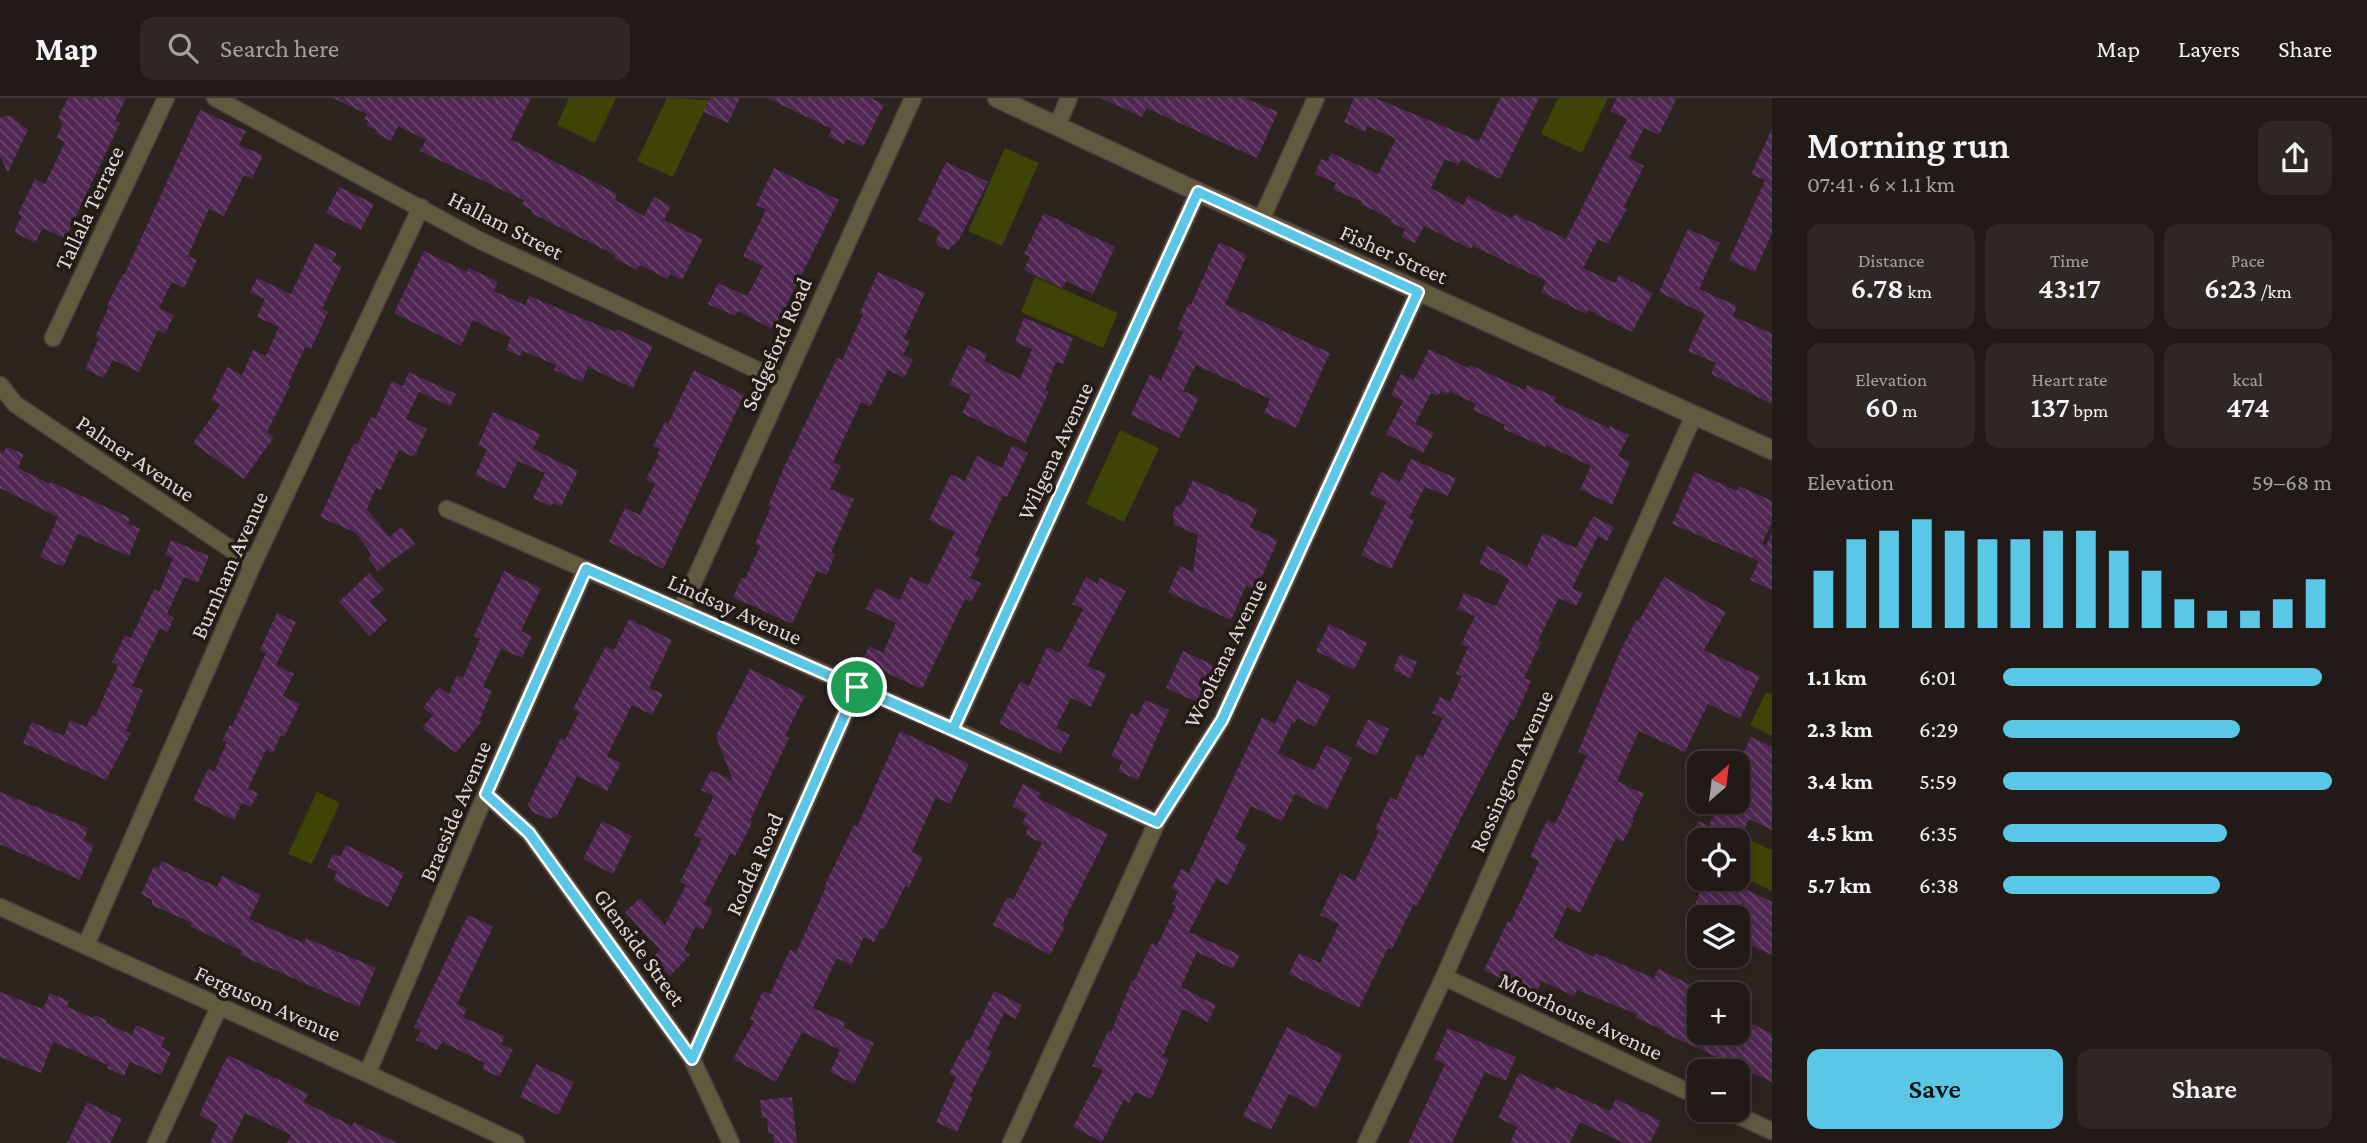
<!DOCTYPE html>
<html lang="en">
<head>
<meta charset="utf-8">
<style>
  :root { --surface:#221a17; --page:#2e2724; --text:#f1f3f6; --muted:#a2a1a1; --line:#3f3836; --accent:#5bc7e7 }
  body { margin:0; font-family:"Crimson Pro",serif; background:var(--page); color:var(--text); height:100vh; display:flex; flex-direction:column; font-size:26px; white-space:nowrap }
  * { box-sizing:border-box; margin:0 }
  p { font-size:23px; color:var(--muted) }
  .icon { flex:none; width:38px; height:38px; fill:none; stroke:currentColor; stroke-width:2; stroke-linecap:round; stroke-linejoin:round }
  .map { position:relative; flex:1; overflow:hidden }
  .drawer { display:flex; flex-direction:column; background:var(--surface); width:595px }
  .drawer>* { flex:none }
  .needle { width:46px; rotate:28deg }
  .fabs { position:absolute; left:1687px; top:653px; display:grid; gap:14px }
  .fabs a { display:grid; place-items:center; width:63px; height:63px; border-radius:14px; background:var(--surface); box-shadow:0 4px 10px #0003,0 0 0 2px var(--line); font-size:35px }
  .pin { position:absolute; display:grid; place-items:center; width:60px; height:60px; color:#fff; margin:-30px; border:4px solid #fff; border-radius:50%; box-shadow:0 2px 7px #0007 }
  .round { display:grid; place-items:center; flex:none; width:74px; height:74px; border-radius:14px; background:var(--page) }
  .headline { display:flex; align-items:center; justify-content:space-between; height:119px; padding:0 35px }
  h1 { font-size:38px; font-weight:600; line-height:52px }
  .metrics { display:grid; grid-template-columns:repeat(3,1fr); gap:10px; height:119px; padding:7px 35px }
  .metrics div { display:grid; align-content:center; border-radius:14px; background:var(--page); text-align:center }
  .metrics b { font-size:30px; font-weight:600 }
  .metrics small { font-size:19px; font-weight:400 }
  .metrics p { font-size:19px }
  .chart { height:196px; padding:14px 35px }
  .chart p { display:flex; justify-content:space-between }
  .chart svg { width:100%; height:126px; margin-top:7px; stroke:var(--accent); stroke-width:6 }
  .primary-button { display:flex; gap:14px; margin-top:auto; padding:14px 35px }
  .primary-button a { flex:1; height:80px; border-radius:14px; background:var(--accent); color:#111; font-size:28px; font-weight:600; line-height:80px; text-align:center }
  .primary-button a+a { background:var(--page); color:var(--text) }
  ul { padding:0 35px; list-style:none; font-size:23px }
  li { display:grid; grid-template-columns:112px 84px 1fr; align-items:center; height:52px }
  li i { height:18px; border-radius:9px; background:var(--accent) }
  header { display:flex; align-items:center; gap:42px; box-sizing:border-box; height:98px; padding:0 35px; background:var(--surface); border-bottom:2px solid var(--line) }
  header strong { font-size:33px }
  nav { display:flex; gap:38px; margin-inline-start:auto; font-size:24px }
  .search { width:490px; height:63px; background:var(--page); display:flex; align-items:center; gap:18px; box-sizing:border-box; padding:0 24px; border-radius:14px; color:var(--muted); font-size:26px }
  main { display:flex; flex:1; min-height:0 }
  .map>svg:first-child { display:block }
</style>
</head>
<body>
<header>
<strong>Map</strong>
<div class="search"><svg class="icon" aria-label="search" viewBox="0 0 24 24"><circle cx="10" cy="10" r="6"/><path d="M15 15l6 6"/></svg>Search here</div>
<nav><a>Map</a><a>Layers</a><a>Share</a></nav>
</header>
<main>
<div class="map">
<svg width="1772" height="1045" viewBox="0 0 1772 1045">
  <defs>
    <pattern id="building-back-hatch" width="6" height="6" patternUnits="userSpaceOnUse" patternTransform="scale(1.75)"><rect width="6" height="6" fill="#502752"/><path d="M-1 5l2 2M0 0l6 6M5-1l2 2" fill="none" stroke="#69466a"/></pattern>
  </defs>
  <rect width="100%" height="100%" fill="#2d231f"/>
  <path fill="#3d4406" d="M569,0h47l-21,45 -38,-18z
    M667,0l42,2 -36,77 -36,-16z
    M1558,0h50l-26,55 -41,-19z
    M1005,50l34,15 -37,83 -34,-15z
    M1035,179l83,36 -15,35 -82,-36z
    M1120,332l39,18 -35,74 -38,-18z
    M1766,594l6,3v41l-22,-11z
    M317,694l23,11 -28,61 -24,-10z
    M1745,740l27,12v41l-34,-16v-22z"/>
  <path fill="url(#building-back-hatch)" d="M68,0h58l-11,23 5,2 -55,116 -22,-11 -8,15 -21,-11 8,-16 -4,-2 17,-35 10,5 20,-42 -9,-4 7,-14 -5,-6z
    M333,0h198l-20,41 106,55 -2,6 29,16 10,-19 17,9 -7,14 39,19 -21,41 -12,-6 -3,5 -27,-14 -3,5 -23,-12 1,-3 -84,-42 1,-3 -10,-5 2,-5 -104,-49 6,-11 -28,-14 -7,15 -16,-8 1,-3 -10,-5 2,-4 -4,-2 3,-5z
    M710,0h30l-12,25 -25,-11z
    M767,0h104l13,7 -21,42 -16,-8 -3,5 -16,-8 4,-7z
    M1101,0h144l33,14 -21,46 -111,-50 -4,9z
    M1354,0h21l104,43 21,-43h39l-39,81 -39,-19 -3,5 -13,-6 -14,29 32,17 5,-9 44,23 3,-5 51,25 61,-120 -17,-8 7,-13h60l-18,37 -15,-7 -15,30 15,8 -20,41 3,1 -19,36 -10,-5 -15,29 32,15 4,-8 34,18 -21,39 -44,-22 -2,4 -45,-22 5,-11 -73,-35 -2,3 -47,-23 -9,17 -14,-6 4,-8 -15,-7 2,-3 -31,-15 1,-2 -29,-13 3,-6 -21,-9 6,-15 6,3 4,-9 47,21 18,-35 -29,-13 -2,6 -21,-10z
    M200,12l46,21 -7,14 24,10 -11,24 -8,-4 -20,41 -15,-7 -21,47 9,4 -13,28 -12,-6 -13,26 15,7 -9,19 -7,-4 -19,42 -26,-12 -9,18 -19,-9 14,-31 -4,-1 14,-31 -2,-1 16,-31 1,1z
    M11,18l17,14 -20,42 -8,-15v-40z
    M1772,31v104l-17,39 -26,-12 36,-80 -14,-6z
    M946,64l42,20 -29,58 -11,10 -10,-4 -2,-6 4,-9 -22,-11z
    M774,70l65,32 -65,130 -36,-19 -3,5 -27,-12 10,-21 29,13 16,-30 -20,-10 23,-46 -10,-5z
    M339,89l35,17 -13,26 -35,-17z
    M1044,115l71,34 -22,47 -27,-13 -4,7 -38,-18 6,-13 -6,-3z
    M1688,131l32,14 -21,46 38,17 -4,10 39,18v70l-61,-30 5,-11 -28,-12 17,-37 -46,-22z
    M1219,144l28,13 -22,49 105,49 -34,75 -32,-15 6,-14 -74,-34 -13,26 16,7 -20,40 -48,-23 19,-41 11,6 22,-48 -6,-3 12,-26 2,2z
    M315,145l22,10 -5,9 10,4 -20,43 6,3 -17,37 -6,-2 -17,38 2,1 -23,46 7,5 -30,42 -51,-36 27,-38 -9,-5 16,-33 15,8 11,-25 13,6 13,-29 -22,-10 8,-18 -15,-7 7,-14 34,16z
    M424,153l43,21 2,-4 29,14 -4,9 31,14 4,-9 86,36 2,-3 36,17 -20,42 -45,-21 -6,15 -28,-12 2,-5 -33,-14 -3,5 -14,-6 5,-12 -38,-18 -12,26 -67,-33z
    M878,174l47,21 -21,46 6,2 -7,14 10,5 -9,18 -16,-8 -18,37 -9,-5 -28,60 8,4 -11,23 24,10 -23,54 4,2 -8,20 -10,-4 -25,53 -59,-27 9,-19 3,1 15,-33 -5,-2 16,-37 -3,-1 17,-41 52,-107 5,2 21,-46 -3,-1z
    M1024,220l49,20 -10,26 -7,-2 -11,28 4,2 -24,51 -63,-30 9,-18 -22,-10 19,-40 19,9 -3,7 36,18 12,-30 -17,-7z
    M1429,251l39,19 2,-3 55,25 2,-5 29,12 -2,5 55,26 1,-2 19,9 -11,21 12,6 -18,43 -32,-16 11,-23 -45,-21 -1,2 -42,-18 2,-4 -32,-15 3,-6 -27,-13 -1,4 -7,-4 -3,5 -7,-3 -16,31 19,9 -11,20 -37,-19 17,-33 -12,-6 10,-21 13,6z
    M694,272l50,25 -81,174 -54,-27 16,-34 15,7 15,-31 -9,-5 13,-24 -2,-1 3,-5 -7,-3 12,-24 3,2z
    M409,274l47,22 -6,12 -31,-14 -13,27 21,10 -13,28 -15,-7 -18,40 -5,-2 -9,21 22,28 13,-10 13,17 -37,27 -10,-13 3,-4 -15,-21 -36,-16 34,-74 3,2 14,-28 4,2 17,-38 11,5z
    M493,314l47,22 -7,15 45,22 -17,36 -8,-4 -2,4 -18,-9 12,-25 -27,-12 -13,28 -30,-14 12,-25 -9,-5z
    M1012,347l16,8 -21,44 -4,-1 -28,59 5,3 -10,20 11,5 -10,19 -6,-3 -43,90 -60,-27 7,-16 14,7 13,-30 -30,-14 10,-21 24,12 10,-23 18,8 27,-53 -26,-12 22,-46 14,7 12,-25 25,12z
    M6,349l18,7 -6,14 32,16 1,-2 79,36 -2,5 12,6 -11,27 -51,-22 -15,33 -23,-10 18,-40 -58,-29v-37l4,1z
    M1411,361l45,19 -8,18 -23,-9 -16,31 5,3 -23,48 -30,-14 25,-53 -16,-8 11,-22 19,10z
    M1695,374l42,19 2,-5 33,15v21l-10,22 4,2 6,-13v57l-22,-10 9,-19 -87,-37z
    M1193,382l65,29 -8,18 28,13 -22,50 -10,-4 -15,34 -63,-28 12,-26 13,6 5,-37 -24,-10 -1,-13 3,-6 6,-2z
    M1593,418l21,11 -7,14 -9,-5 -26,52 11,5 -7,13 -17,-8 -21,43 3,1 -17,36 7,3 -17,39 -3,-1 -94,187 -3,-2 -22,45 -4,-1 -29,60 -70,-34 10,-21 21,10 19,-39 -19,-9 20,-42 15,8 24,-50 -4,-2 15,-32 6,3 21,-46 6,3 20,-39 -11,-5 8,-16 10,5 12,-26 -6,-2 12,-27 -7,-3 14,-28 -18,-7 7,-16 32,13 13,-27 -30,-15 8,-18 40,21 16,-34 33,15z
    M171,442l38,16 -11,27 -14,-6 -17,37 7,4 -6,14 -8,-4 -28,58 11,4 -17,41 5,2 -25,47 -83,-37 9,-21 32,14 6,-16 16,7 6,-12 3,2 23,-52 -6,-3 13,-27 6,3 23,-49 5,3 14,-34 -8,-3z
    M504,473l37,17 -20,43 11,5 -10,22 -21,-9 -18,38 9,4 -12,28 2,2 -26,32 -34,-25 11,-13 -10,-7 16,-21 10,7 8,-19 6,3 17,-39 -6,-3z
    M369,475l15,16 -14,13 17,18 -17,16 -31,-34z
    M1086,479l11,7 3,-6 26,13 -39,75 19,8 -15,33 -20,-9 -15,30 14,7 -10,19 -61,-30 21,-43 9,5 18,-39 13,6 23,-44 -11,-5z
    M1664,479l62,35 -22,38 56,26 -20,43 -32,-15 -23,48 -46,-21 -22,50 27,13 -12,25 2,1 -11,22 -7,-4 -36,75 -13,-6 -14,31 41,19 1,-4 59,25 4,-9 51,25h-20l10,5v33h39v-15l34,17v48l-110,-50h4l-31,-15 1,-3 -59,-24 -3,6 -32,-15 -7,14 -51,-25 24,-49 3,1 28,-61 -9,-4 17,-37 8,4 32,-68 -9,-4 41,-98 17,-34 2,2z
    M277,515l19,9 -20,43 18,9 -11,22 17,8 -16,33 -3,-2 -8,18 -7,-3 -18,39 10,4 -7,14 -9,-4 -8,17 -41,-20 15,-31 6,3 13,-30 -5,-2 8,-15 2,1 34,-73 -6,-3z
    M629,521l43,21 -23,48 14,6 -11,21 -20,-10 -25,51 14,7 -14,28 -30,-15 -20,40 -9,3 -16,-7 -4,-8 33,-66 4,2 14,-28 -6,-3 33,-63 8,4z
    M1329,526l38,19 -13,27 -38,-19z
    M1183,553l37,17 -17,37 -37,-17z
    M1400,556l17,8 -7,16 -17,-8z
    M750,571l55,27 -20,40 4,2 -39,82 3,1 -18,35 -5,-2 -26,50 9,5 -10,21 -7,-4 -12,24 6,5 -20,21 -19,-17 9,-9 -35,-38 15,-14 25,27 21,-40 -6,-3 22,-43 -8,-4 20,-39 -13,-6 10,-20 22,11 -17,-45z
    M1297,582l34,16 -16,31 -18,-9 -3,6 -2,-1 -14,30 36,17 12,-25 26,13 -25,52 -32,-16 -13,27 -31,-15 -16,33 12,6 -19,40 -12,-6 -27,53 51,23 -7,14 -36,-17 -16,35 35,18 -8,17 -25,-13 -20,47 6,3 -18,40 -16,-7 -6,11 -5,-3 -22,42 -29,-15 30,-57 -11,-4 16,-35 3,1 21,-52 2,1 18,-38 5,3 19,-40 -4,-2 6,-12 -6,-4 9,-19 8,4 73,-156 13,7z
    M1145,602l24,10 -31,70 -20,-9 4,-10 -11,-5 20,-43 7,3z
    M1368,621l21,10 -13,27 -21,-10z
    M900,633l69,33 -19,40 -14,-7 -24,55 11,5 -14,30 -4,-1 -21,43 -3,-1 -7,14 -10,-5 -13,28 -14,-7 -24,50 33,15 -3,4 31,16 -20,41 -24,-12 10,-22 -38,-18 -26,50 -43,-23 21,-38 -4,-2 13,-28 7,3 20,-44 6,3 30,-66h-2l30,-62 3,2z
    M1751,639l21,10v83l-23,-11 -9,21h-50l8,-19 11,5 11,-24h18v-37z
    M1023,686l18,9 -3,5 70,36 -46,91 3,1 -15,29 -57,-30 14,-28 6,3 29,-57 -17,-8 4,-8 -7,-4 5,-9 -15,-8z
    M0,694l88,36 -4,13 10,4 -14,35 -80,-36z
    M602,723l30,15 -19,38 -30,-15z
    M346,747l58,28 -16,34 -55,-27 4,-8 -10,-5 6,-13 7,3z
    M162,763l55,26 5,-11 39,19 -12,24 55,24 2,-5 70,30 -17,39 -119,-52 2,-4 -52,-25 2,-3 -40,-18v-5l-11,-6 13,-28 5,2z
    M1707,780h15l50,24v53l-34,-16v-22h-49z
    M468,817l25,12 -36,77 10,5 -4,8 42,20 -4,7 12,6 -14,27 -17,-8 3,-6 -43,-21 -5,8 -21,-10 5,-9 -7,-4z
    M994,893l28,14 -6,14 -12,-6 -17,36 5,3 -22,44 3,1 -16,35 -21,-10 20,-45 -7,-3 18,-35 3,1z
    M0,894l43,17 7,-16 19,8 -2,6 26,11 1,-3 13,5 -1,3 26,12 4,-10 29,13 -4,9 10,5 -10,23 -31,-13 -6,14 -17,-8 1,-3 -55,-23 -12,31 -41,-16z
    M1287,929l56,28 -27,53 -27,-14 -18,36 -28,-14z
    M1448,930l68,29 -10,24 -21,-9 -33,71h-44l37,-79 -11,-5z
    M228,957l80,39 -4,8 48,24 2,-4 43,21h-110l4,-8 -46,-22 -14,30h-21l8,-18 -19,-10z
    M536,966l38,18 -16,33 -38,-18z
    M1519,975l36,17 1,-3 54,24 6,-12 45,22 -11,22h-26l-44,-21 -10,21h-60l7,-16 -19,-9z
    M792,999l5,46h-23l-1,-9 -5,-1 -1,-15h-5l-2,-18z
    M87,1004l35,17 -12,24h-43z"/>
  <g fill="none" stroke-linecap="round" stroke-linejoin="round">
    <defs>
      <path id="minor" d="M215,0l266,143 302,141
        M1057,28l12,-28
        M1261,122l55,-122
        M53,240l113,-240
        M0,287l15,19 238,160
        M447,411l506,220 204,93
        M681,512l232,-512
        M953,631l245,-537
        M486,696l43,39 163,226 39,84
        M0,809c172,78 345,155 516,236
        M86,847l167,-381 168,-357
        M1444,879l255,120
        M692,961l165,-372
        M368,974l111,-262 107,-241
        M1726,1012l46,21
        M156,1045l63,-136
        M1011,1045l146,-321 65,-102 196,-428
        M1366,1045l78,-166 250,-562"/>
      <path id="tertiary" d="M997,0l201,94 574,258"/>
    </defs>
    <use href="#minor" stroke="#49403c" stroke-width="19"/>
    <use href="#tertiary" stroke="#49403c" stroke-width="21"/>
    <use href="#minor" stroke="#615a41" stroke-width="16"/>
    <use href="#tertiary" stroke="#615a41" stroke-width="18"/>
  </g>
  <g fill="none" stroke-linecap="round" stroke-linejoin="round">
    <defs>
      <path id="route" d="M857,589l-165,372 -163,-226 -43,-39 100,-225c191,83 381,166 571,253l65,-102 196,-428 -220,-100 -245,537 -96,-42"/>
    </defs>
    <use href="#route" stroke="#fff" stroke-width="14"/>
    <use href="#route" stroke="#5bc7e7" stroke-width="9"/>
  </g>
  <g text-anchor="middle" stroke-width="7" stroke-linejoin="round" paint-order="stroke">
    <g font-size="23" fill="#dfd8d5" stroke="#231a15">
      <text transform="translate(89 110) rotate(-65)" y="8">Tallala Terrace</text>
      <text transform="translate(506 127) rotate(27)" y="8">Hallam Street</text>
      <text transform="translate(1394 156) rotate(24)" y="8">Fisher Street</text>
      <text transform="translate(776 246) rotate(-66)" y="8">Sedgeford Road</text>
      <text transform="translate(1055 353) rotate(-65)" y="8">Wilgena Avenue</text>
      <text transform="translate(136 360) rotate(34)" y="8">Palmer Avenue</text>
      <text transform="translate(229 467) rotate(-66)" y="8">Burnham Avenue</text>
      <text transform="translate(735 511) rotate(24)" y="8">Lindsay Avenue</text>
      <text transform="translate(1225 555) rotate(-64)" y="8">Wooltana Avenue</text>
      <text transform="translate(1511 673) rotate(-66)" y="8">Rossington Avenue</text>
      <text transform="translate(455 713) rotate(-67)" y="8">Braeside Avenue</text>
      <text transform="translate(754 766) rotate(-66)" y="8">Rodda Road</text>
      <text transform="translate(640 849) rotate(54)" y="8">Glenside Street</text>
      <text transform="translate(268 905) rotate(24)" y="8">Ferguson Avenue</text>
      <text transform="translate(1581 918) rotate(25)" y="8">Moorhouse Avenue</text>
    </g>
  </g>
</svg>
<div class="fabs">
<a><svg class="needle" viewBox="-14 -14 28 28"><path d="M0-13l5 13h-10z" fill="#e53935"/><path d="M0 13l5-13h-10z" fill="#a2a1a1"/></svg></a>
<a><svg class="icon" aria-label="locate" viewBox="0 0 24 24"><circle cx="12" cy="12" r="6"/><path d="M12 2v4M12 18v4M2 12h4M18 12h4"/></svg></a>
<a><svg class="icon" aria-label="layers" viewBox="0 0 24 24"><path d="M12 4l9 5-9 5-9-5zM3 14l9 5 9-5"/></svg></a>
<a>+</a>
<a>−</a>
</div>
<div class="pin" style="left:857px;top:589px;background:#1e9e55"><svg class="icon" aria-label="arrive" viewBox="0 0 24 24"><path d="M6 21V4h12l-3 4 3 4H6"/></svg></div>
</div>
<section class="drawer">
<div class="headline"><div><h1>Morning run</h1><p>07:41 · 6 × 1.1 km</p></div><a class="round"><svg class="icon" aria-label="share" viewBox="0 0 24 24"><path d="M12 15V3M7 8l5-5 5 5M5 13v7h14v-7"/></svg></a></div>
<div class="metrics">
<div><p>Distance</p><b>6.78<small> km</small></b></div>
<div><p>Time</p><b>43:17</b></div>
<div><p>Pace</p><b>6:23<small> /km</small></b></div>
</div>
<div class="metrics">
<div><p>Elevation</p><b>60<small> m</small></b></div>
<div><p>Heart rate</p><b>137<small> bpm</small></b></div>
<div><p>kcal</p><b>474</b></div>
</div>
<div class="chart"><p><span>Elevation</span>59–68 m</p>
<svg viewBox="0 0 160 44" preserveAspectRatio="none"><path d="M5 44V24M15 44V13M25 44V10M35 44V6M45 44V10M55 44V13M65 44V13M75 44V10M85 44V10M95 44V17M105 44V24M115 44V34M125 44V38M135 44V38M145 44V34M155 44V27"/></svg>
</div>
<ul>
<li><b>1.1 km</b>6:01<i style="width:97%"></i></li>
<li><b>2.3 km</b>6:29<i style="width:72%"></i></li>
<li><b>3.4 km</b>5:59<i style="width:100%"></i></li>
<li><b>4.5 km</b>6:35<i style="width:68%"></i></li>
<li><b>5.7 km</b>6:38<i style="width:66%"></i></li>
</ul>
<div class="primary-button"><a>Save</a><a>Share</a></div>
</section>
</main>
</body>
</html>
